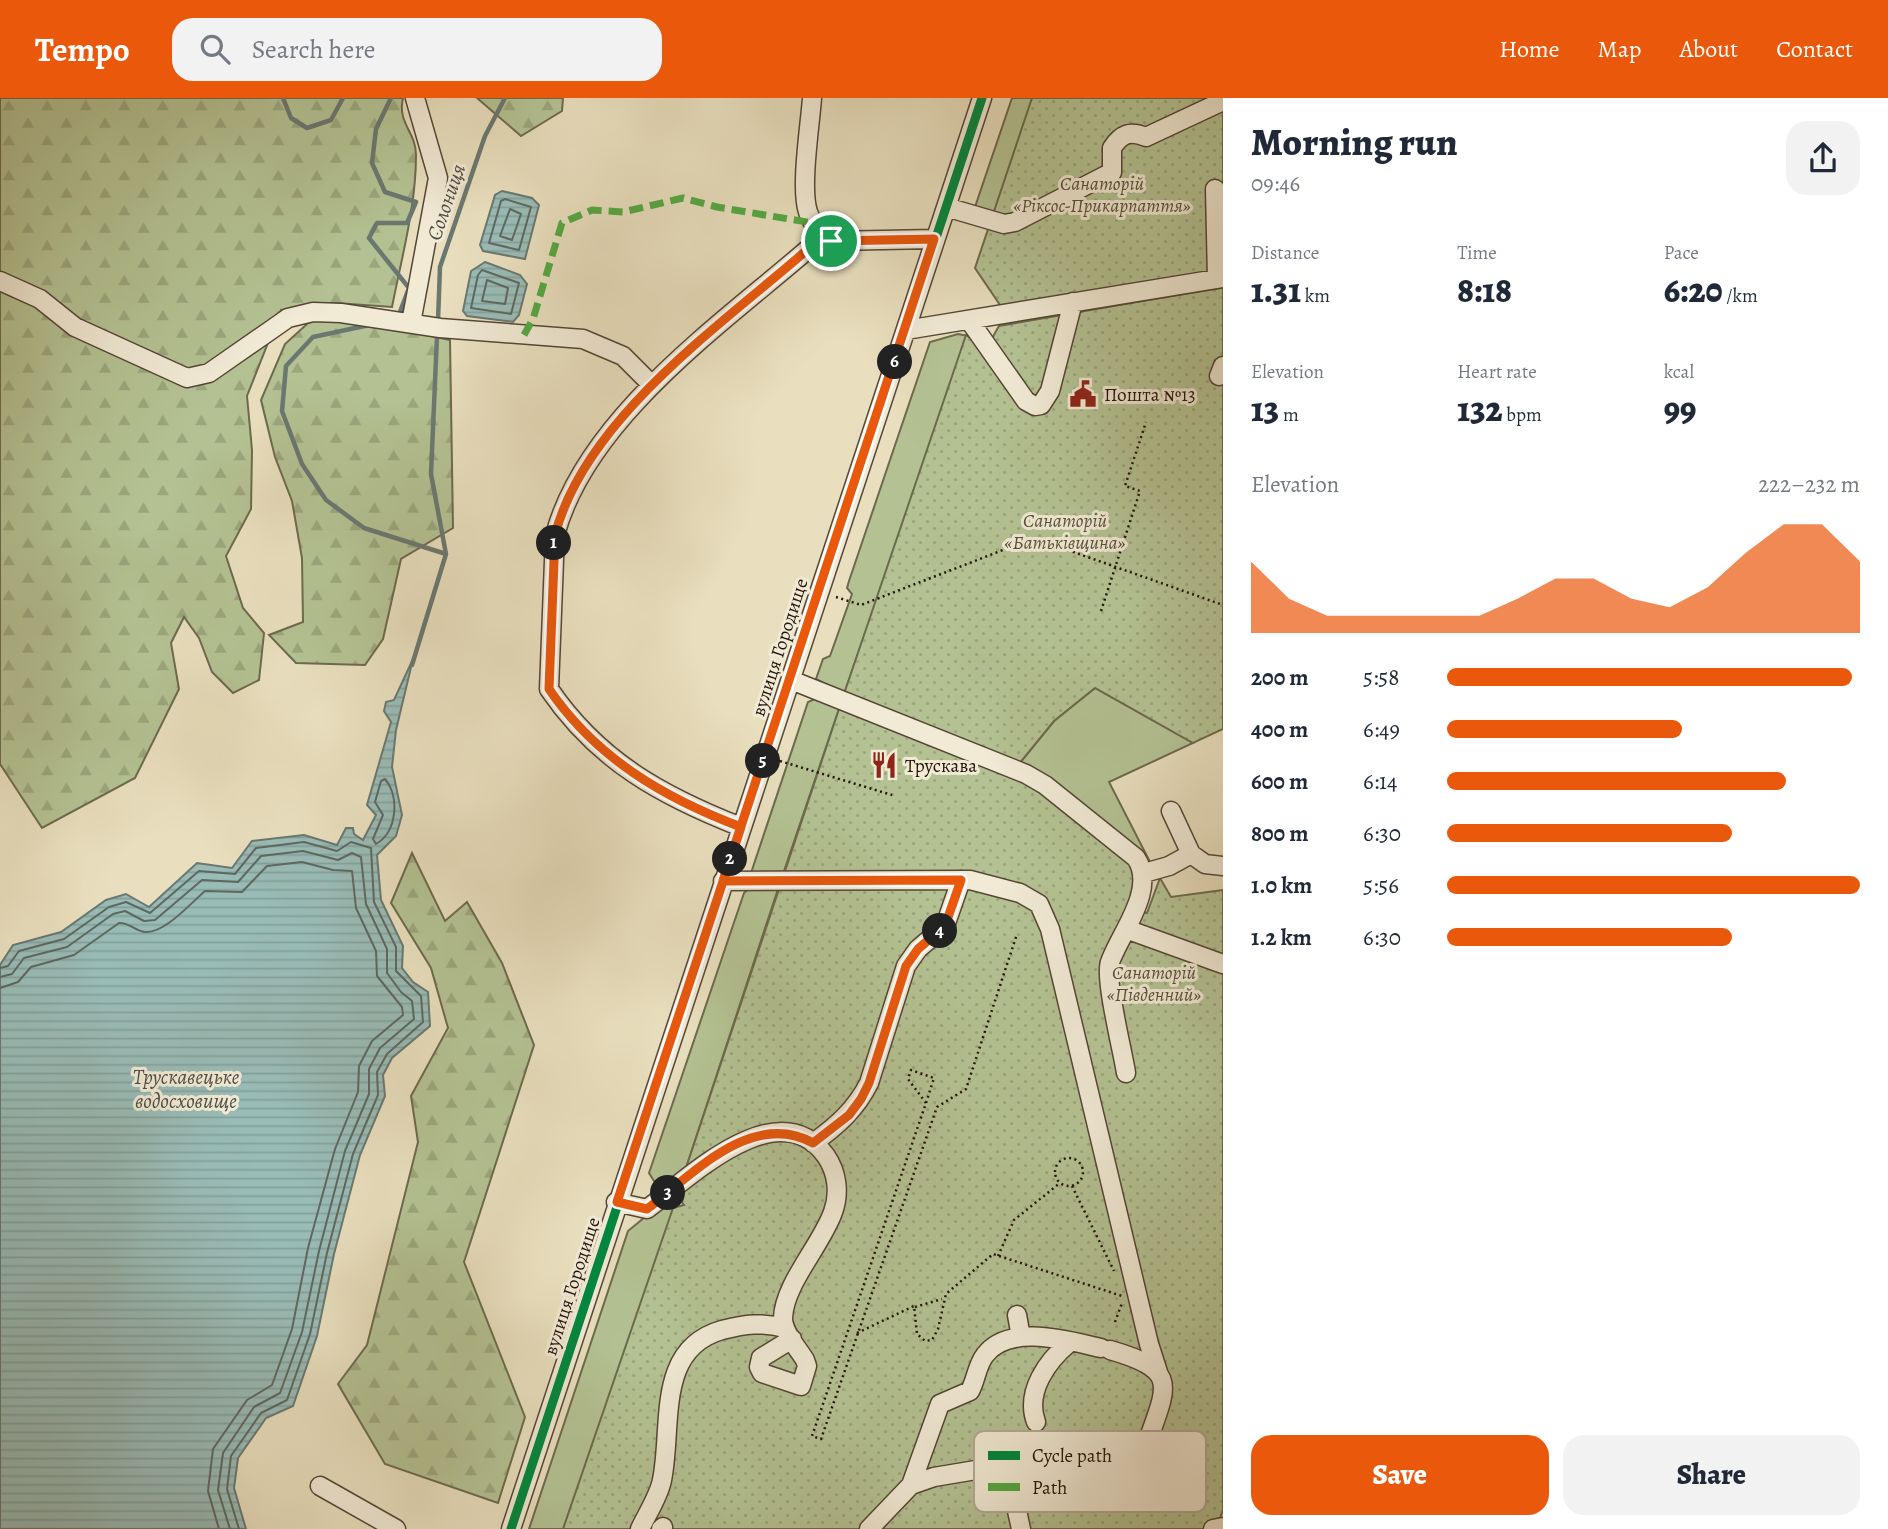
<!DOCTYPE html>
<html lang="en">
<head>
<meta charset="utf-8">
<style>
  :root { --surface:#fff; --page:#f2f2f3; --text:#1f2937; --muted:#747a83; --accent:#ea580c }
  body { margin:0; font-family:Alegreya,serif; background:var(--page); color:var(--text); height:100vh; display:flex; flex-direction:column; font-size:26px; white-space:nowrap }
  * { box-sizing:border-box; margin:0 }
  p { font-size:23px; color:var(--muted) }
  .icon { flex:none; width:38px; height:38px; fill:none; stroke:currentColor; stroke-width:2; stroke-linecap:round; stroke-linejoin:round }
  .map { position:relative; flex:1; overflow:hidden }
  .panel { display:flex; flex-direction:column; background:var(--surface); width:665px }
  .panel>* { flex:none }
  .pin { position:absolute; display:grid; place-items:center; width:60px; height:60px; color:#fff; margin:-30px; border:4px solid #fff; border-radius:50%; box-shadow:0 2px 7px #0007 }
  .km { position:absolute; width:35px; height:35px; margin:-18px; border-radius:50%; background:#222; color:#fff; font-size:19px; line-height:35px; text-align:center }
  .round { display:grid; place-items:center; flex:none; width:74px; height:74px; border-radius:21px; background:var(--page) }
  .summary { display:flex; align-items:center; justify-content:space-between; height:119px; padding:0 28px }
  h1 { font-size:38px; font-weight:800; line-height:52px }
  .metrics { display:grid; grid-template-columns:repeat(3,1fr); gap:10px; height:119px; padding:7px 28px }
  .metrics div { display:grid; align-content:center }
  .metrics b { font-size:35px; font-weight:800 }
  .metrics small { font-size:19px; font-weight:400 }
  .metrics p { font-size:19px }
  .chart { height:196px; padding:14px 28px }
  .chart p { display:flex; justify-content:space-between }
  .chart svg { width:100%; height:126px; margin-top:7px; fill:var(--accent); opacity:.7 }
  .action { display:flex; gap:14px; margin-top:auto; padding:14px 28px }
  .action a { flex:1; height:80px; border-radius:21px; background:var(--accent); color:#fff; font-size:28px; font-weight:800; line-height:80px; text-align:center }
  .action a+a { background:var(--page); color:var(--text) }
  ul { padding:0 28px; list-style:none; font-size:23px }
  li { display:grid; grid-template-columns:112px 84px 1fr; align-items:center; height:52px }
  li i { height:18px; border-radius:9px; background:var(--accent) }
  header { display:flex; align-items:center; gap:42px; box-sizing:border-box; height:98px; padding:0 35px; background:var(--accent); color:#fff }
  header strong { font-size:33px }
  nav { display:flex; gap:38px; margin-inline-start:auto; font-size:24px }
  .search { width:490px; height:63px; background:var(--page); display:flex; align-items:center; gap:18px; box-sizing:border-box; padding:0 24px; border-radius:21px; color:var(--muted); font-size:26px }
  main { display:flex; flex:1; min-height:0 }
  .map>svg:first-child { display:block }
</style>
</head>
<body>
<header>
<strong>Tempo</strong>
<div class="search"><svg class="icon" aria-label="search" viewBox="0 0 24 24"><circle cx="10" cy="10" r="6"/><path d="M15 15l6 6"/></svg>Search here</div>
<nav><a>Home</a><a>Map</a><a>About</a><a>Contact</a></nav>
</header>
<main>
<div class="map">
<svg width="1223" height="1431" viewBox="0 0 1223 1431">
  <defs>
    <pattern id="forest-firs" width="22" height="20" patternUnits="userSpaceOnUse" patternTransform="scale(1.75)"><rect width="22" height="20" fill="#b4c293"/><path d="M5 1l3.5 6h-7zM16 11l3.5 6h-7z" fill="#9ba67d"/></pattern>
    <pattern id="park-dots" width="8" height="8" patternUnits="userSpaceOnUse" patternTransform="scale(1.75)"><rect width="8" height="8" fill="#b4c293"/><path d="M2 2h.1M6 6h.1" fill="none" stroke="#9ba67d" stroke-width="1.8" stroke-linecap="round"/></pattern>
    <pattern id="water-rules" width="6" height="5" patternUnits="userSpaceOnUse" patternTransform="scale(1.75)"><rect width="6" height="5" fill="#99bcb7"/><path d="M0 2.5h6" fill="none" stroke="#84a19c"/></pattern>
  </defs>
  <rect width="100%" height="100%" fill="#e9dfbe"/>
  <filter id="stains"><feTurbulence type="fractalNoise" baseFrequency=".00286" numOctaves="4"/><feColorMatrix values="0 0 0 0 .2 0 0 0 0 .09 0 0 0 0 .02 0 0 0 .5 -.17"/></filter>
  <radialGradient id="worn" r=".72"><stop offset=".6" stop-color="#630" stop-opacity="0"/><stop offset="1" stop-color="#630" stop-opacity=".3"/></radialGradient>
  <path fill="#b4c293" stroke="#6c6a4e" stroke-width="2" d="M1012,0h209l-202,119 -45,-7z
    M958,236l11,2 -125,358 -28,-15 7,-20 7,-3 22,-62 -5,-6 2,-7 81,-239z
    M1095,590l98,55 -84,39 41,80 -93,-76 -38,-22 35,-43z
    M817,600l23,8 -58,171 -32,-1 58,-174z
    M779,788l-94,285 -11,9 -20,1 -5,-8 95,-280 4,-4z
    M662,1105l11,5 11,-3 -49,324h-106l99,-298z"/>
  <path fill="url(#forest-firs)" stroke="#6c6a4e" stroke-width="2" d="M0,0h403c-6,25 13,34 13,57 0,51 -14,101 -24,152l-56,-4 -55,7 -34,86 5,54 -1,59 -25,47 17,52 21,25 -5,47 -26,13 -21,-21 -13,-34 -15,-21 -13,26 8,46 -44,89 -93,50 -42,-64z
    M477,0h86l-1,13 -41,25z
    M319,215l131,27 3,188 -52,31 -18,80 -18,26 -69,-2 -27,-28 34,-13 -1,-64 -10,-57 -17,-44 -14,-57 24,-56z
    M412,755l33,68 22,-19 35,61 32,82 -70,217 61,155 -27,86 -113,-39 -47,-80 29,-39 51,-203 -7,-46 37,-68 -17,-60 -40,-65z"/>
  <path fill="url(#park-dots)" stroke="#6c6a4e" stroke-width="2" d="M1032,0h191v173l-221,37 -27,-40z
    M1223,189v442l-30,14 -98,-55 -41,33 -35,43 -175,-70 122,-359 9,6 16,-1 8,-14z
    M840,608l162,64 38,20 86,67 11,17 -8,35 18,4 13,-35 11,19 52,-7v620l-7,19h-653l110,-321 11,-3 -6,-8 7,-26z"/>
  <path fill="url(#water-rules)" stroke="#6a7871" stroke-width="2" d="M502,93l30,7 7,7 -14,54 -42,-8 -3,-6 15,-50z
    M485,164l35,13 7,9 -8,31 -6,7 -46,-6 -4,-5 8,-40z
    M413,561l-17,71 -4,37 10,48 -6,21 -19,19 4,45 22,46 -1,22 11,14 15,10 2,34 -38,32 -9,17 2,21 -25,59 -26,99 -17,82 -24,70 -27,12 -28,40 -4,30 12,41h-246v-564l13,-20 48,-13 45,-32 20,-6 23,13 48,-44 35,5 20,-27 52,-6 33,10 9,-17h7l1,6 9,6 13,-25 -9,-10 24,-83 -7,-11 2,-9 8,-2z"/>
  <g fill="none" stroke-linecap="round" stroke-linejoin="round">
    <path stroke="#5e6860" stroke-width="2" d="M505,101l26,8 -12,43 -30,-7 12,-42z
      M510,111l11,5 -9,26 -12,-4z
      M482,172l37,13 -8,31 -40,-6 7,-33z
      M487,182l21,8 -3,16 -23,-3z
      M385,681c15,18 12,53 -9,65l-3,-5 10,-24 -8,-13 6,-21z
      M0,870l8,-2 11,-15 45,-12 45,-32 17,-5 24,11 49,-42 36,3 21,-26 48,-6 33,9 14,-9 20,6 3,54 22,45v24l25,25 2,26 -36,32 -10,18 1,23 -25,59 -26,99 -17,81 -23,66 -26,13 -30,43 -4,33 12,40
      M0,879l12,-3 12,-16 43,-11 46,-33 12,-3 19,10 11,-1 47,-40 36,2 23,-26 42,-5 35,9 14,-7 9,4 5,47 21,45v24l14,19 11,9 2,18 -34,29 -11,21v25l-24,57 -26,100 -17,81 -22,61 -26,14 -31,46 -5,37 12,39
      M0,890l18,-6 13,-15 43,-12 45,-32c10,-1 16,8 26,9 19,2 46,-29 60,-41l37,1 25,-26 35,-4 31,8 19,1 4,37 20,43 1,25 25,31 1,8 -31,26 -13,25 -1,26 -23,57 -27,99 -16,81 -20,56 -25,15 -34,49 -5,42 11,38"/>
    <path stroke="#6a7871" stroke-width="4.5" d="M283,0l8,20 16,10 24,-8 12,-22
      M391,0l-15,31 -4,34 13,29 31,10 -9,21h-30l-8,15 40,50 -11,29
      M438,223l2,-54 45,-131 20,-38
      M374,226l-61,13 -27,29 -4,45 20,53 24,36 38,28 82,26
      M412,567l34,-111 -15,-80 6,-138"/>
    <defs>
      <path id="minor" d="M812,0c-2,28 -12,90 -4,114 4,13 13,21 23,29l103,-2
        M1215,91l2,90
        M946,109l58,17 11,-2 97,-50v-24c9,-14 18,-18 34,-11l77,-36
        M0,183l40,18 35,28 112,51 22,-5 79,-55 25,-6 28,1 99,15 143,11 40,17 29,29
        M969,222l57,81 9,5 6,-1 9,-14 23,-89
        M411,225l27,-145 -23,-80
        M906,232l317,-52
        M1219,278l4,-10
        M791,582l235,94 19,11 91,73c21,31 -15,74 -26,104 -6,16 13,90 16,111
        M741,729c-79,-31 -143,-66 -192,-138l6,-154c31,-116 164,-209 252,-285l24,-9
        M1191,756l14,10 18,2
        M1144,775l25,-7 22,-12 -20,-43
        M723,783l247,-1 50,13 19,11 11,25 99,415 9,28
        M1126,831l97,35
        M813,1045c24,-17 43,-34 56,-60l37,-117 12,-17 27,-23 16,-46
        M616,1104l31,7c42,-31 131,-119 179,-53 11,16 14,37 7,56 -11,32 -49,72 -50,106 0,15 15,30 22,42l2,6 -6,20 -39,-13 -3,-6 2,-9 31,-19
        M1017,1217l4,22
        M1110,1252c69,20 58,34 37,93
        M1036,1324c-11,-30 11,-61 34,-80
        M911,1387l23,-8 66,-11 9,8 12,55
        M320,1388l76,43
        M511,1431l471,-1431
        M640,1431c7,-15 19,-33 22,-49 11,-54 -7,-131 60,-150 24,-6 39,-8 63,-2
        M661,1431l2,-2
        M869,1431l42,-44 29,-81 30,-13c6,-11 7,-26 15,-36 24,-32 84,-14 116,-7
        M1213,1431l10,-2"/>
    </defs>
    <use href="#minor" stroke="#554636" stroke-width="21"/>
    <path stroke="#241308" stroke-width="2.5" stroke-dasharray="2 3.5" stroke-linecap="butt" d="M836,499l25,8 173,-67 189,67
      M1101,513l39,-120 -15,-5 21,-64
      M780,663l112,34
      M926,1005l-18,-24 3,-9 23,8 -8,25 -114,333 9,3 116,-332 29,-18 51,-155
      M1055 1074a14 14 0 1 1 28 0a14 14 0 1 1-28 0Z
      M1072,1088l42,85
      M998,1158l16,-36 46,-37
      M915,1209l27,-8
      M1115,1224l7,-19
      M857,1235l57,-27 3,28 8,7 7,-1 6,-11 8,-35 47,-40 129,42"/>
    <use href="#minor" stroke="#f1ead5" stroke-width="18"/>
    <path stroke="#53a841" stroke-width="7" stroke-dasharray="14 7" stroke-linecap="butt" d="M524,237l9,-16 29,-96 30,-13 31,2 60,-14 34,9 96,16"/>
    <defs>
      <path id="cycleway" d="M511,1431l471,-1431"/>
    </defs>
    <use href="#cycleway" stroke="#f1ead5" stroke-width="13"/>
    <use href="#cycleway" stroke="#00873e" stroke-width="9"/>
  </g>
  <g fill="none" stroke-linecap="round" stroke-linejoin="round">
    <defs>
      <path id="route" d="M831,143l-24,9c-87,76 -222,169 -252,285l-6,154c47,69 115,109 192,138l-124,375 30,7c45,-34 105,-100 166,-66l36,-28 12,-16 8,-16 37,-117 12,-17 27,-23 16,-46 -238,1 211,-642 -103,2"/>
    </defs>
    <use href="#route" stroke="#fff" stroke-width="14"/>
    <use href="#route" stroke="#ea580c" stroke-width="9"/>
  </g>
  <defs>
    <symbol id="civic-bare" viewBox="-9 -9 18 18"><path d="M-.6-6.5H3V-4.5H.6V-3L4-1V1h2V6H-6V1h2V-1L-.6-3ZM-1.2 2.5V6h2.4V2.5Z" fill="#8f2418" stroke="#f1ead5" stroke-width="2.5" paint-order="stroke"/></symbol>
    <symbol id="restaurant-bare" viewBox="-9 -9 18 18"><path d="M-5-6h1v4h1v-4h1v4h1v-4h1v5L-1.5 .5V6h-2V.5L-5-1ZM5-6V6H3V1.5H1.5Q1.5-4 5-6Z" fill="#8f2418" stroke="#f1ead5" stroke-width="2.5" paint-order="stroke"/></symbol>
  </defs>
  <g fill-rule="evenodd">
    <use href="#civic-bare" x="1064" y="277" width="38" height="38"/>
    <use href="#restaurant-bare" x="865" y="648" width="38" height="38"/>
  </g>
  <g text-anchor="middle" stroke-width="6" stroke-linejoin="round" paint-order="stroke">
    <g font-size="19" font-style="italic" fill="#565039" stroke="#f1ead5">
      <text x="1102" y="92">Санаторій<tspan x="1102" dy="22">«Ріксос-Прикарпаття»</tspan></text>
      <text x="1065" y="429">Санаторій<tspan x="1065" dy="22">«Батьківщина»</tspan></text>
      <text x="1154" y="881">Санаторій<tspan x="1154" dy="22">«Південний»</tspan></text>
    </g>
    <g font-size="19" fill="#241308" stroke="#f1ead5" text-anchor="start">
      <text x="1104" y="303">Пошта №13</text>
      <text x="905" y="674">Трускава</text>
    </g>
    <g font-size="19" fill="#241308" stroke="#f1ead5">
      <text transform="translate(779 549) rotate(-72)" y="7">вулиця Городище</text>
      <text transform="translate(571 1188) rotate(-72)" y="7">вулиця Городище</text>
    </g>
    <g font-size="21" font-style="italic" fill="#4d4e45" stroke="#f1ead5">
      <text transform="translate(446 104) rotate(-71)" y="7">Солониця</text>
      <text x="186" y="986">Трускавецьке<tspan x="186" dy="24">водосховище</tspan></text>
    </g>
  </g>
  <rect x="974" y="1333" width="232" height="81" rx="10" fill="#f1ead5" stroke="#b4aa98" stroke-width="2"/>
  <rect x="988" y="1353" width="32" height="9" fill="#00873e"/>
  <rect x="988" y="1385" width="32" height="8" fill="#53a841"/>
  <g font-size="19" fill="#241308">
    <text x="1032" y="1364">Cycle path</text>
    <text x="1032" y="1396">Path</text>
  </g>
  <rect width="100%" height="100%" filter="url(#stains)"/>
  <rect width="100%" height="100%" fill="url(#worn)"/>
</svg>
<div class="pin" style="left:831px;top:143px;background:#1e9e55"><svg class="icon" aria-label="arrive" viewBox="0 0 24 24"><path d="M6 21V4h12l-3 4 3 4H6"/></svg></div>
<b class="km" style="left:554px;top:445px">1</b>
<b class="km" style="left:730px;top:761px">2</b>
<b class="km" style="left:668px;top:1095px">3</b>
<b class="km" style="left:940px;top:833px">4</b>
<b class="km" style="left:763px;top:663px">5</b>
<b class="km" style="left:895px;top:264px">6</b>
</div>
<section class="panel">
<div class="summary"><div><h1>Morning run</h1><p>09:46</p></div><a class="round"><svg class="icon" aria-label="share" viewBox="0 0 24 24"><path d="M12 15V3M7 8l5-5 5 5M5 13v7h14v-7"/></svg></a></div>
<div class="metrics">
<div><p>Distance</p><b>1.31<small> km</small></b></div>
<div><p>Time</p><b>8:18</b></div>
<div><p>Pace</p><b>6:20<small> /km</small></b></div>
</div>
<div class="metrics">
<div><p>Elevation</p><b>13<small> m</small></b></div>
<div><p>Heart rate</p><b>132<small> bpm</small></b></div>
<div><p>kcal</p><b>99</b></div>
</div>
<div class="chart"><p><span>Elevation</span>222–232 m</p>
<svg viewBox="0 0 160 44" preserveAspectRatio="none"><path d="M0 44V19L10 32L20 38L30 38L40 38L50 38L60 38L70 32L80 25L90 25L100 32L110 35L120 28L130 16L140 6L150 6L160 19V44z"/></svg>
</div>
<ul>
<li><b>200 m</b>5:58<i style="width:98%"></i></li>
<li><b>400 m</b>6:49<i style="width:57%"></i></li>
<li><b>600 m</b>6:14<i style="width:82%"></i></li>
<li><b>800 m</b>6:30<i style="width:69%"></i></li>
<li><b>1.0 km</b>5:56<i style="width:100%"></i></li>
<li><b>1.2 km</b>6:30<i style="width:69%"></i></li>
</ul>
<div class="action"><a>Save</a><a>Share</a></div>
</section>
</main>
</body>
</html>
